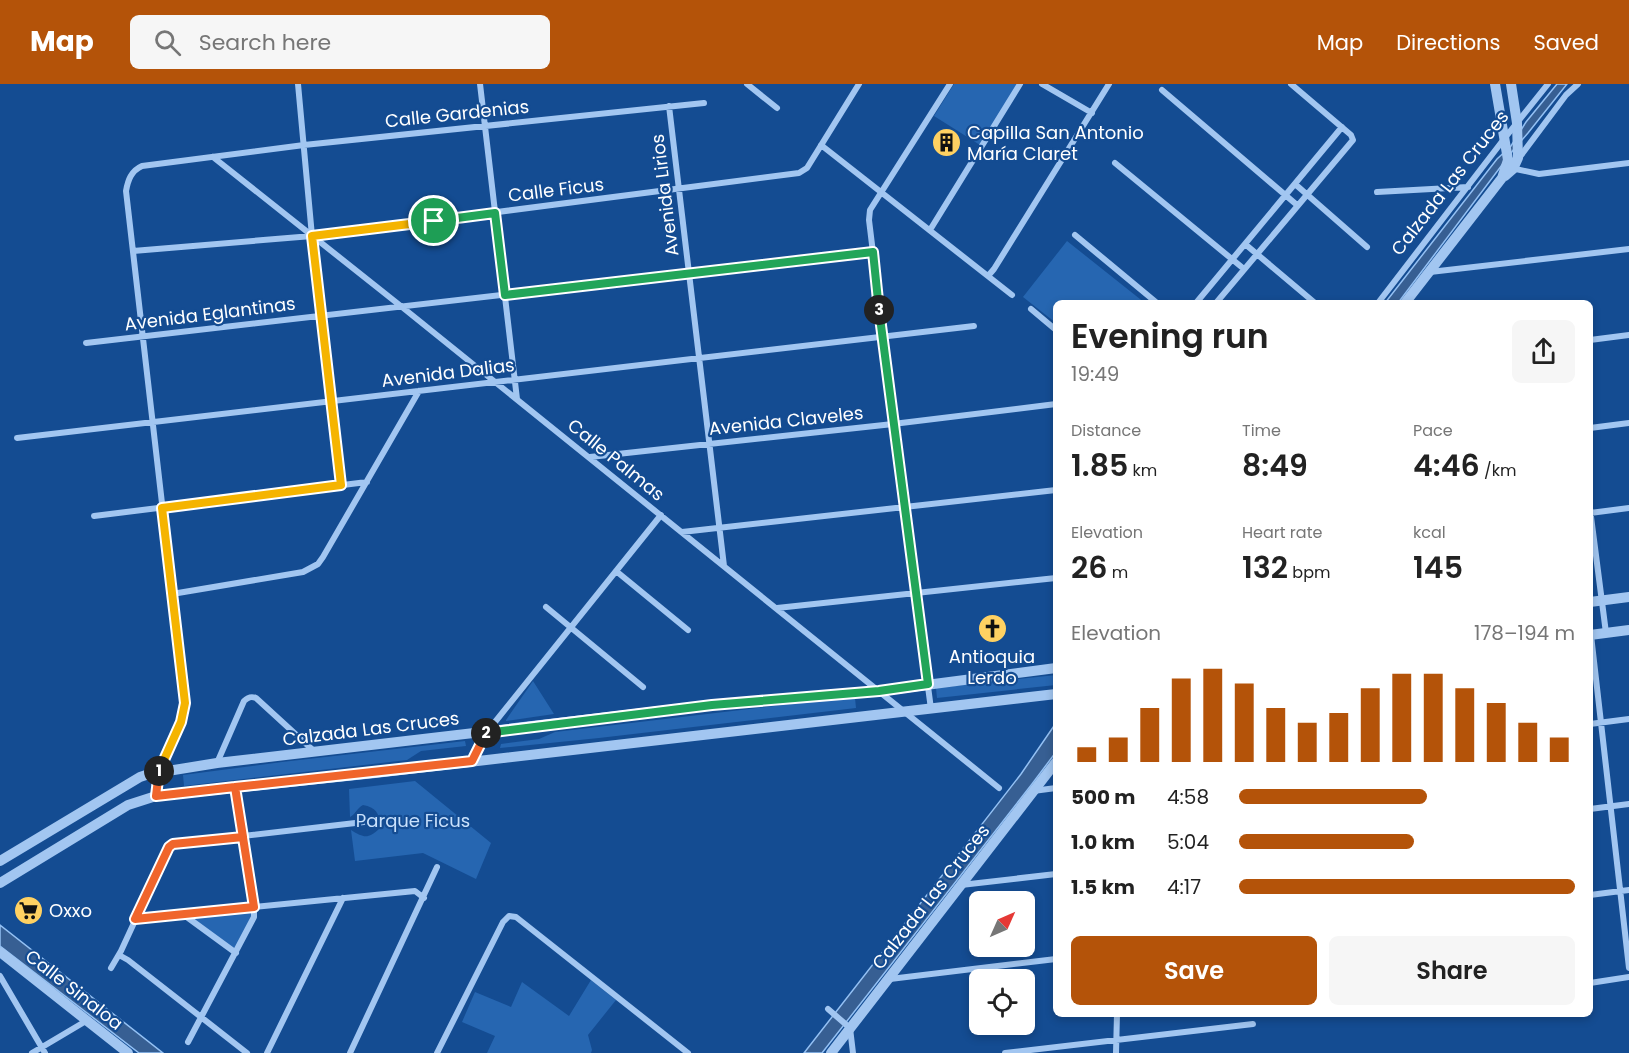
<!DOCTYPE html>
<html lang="en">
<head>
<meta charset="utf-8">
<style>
  :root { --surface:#fff; --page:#f6f6f6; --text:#222; --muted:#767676; --accent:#b45309 }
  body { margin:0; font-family:Poppins,sans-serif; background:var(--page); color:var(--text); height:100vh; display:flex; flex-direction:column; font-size:22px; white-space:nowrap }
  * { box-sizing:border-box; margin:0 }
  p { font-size:20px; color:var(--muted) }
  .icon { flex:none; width:33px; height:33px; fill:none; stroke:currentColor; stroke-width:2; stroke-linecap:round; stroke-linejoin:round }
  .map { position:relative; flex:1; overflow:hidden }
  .details { position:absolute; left:1053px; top:216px; width:540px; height:717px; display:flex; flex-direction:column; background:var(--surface); border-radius:9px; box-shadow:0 3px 9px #0003 }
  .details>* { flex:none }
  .needle { width:39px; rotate:45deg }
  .controls { position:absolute; left:969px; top:807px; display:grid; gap:12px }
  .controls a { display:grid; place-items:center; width:66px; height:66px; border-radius:9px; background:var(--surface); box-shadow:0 3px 9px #0003; font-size:30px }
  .pin { position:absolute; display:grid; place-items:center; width:51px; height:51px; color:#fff; margin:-26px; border:3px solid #fff; border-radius:50%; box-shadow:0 2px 6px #0007 }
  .km { position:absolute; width:30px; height:30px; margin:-15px; border-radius:50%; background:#222; color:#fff; font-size:16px; line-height:30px; text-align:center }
  .round { display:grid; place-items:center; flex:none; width:63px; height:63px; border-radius:9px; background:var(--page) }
  .summary { display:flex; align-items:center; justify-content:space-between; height:102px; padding:0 18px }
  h1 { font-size:33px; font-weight:600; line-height:45px }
  .metrics { display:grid; grid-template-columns:repeat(3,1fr); gap:9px; height:102px; padding:6px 18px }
  .metrics div { display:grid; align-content:center }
  .metrics b { font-size:30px; font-weight:600 }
  .metrics small { font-size:16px; font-weight:400 }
  .metrics p { font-size:16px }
  .chart { height:168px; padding:12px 18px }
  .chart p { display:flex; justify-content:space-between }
  .chart svg { width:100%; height:108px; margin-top:6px; stroke:var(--accent); stroke-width:6 }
  .primary-button { display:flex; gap:12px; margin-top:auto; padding:12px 18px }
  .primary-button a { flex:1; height:69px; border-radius:9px; background:var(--accent); color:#fff; font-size:24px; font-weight:600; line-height:69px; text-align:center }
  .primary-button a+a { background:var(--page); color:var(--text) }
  ul { padding:0 18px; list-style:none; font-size:20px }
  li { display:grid; grid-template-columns:96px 72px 1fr; align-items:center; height:45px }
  li i { height:15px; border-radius:8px; background:var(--accent) }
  header { display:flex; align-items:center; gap:36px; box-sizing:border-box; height:84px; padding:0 30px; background:var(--accent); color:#fff }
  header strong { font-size:28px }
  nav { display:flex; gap:33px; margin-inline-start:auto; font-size:21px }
  .search { width:420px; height:54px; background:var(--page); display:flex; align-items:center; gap:15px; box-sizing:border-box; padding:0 21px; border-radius:9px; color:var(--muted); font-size:22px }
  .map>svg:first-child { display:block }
</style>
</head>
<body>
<header>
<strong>Map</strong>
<div class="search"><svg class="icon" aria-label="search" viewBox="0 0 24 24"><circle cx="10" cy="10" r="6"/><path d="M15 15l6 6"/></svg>Search here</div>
<nav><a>Map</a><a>Directions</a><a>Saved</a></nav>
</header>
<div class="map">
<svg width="1629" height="969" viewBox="0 0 1629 969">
  <rect width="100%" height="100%" fill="#144c92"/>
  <path fill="#2666b1" d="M954,0h64l-38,61 -46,-29z
    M1067,157l78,62h-89v20l-33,-26z
    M1056,591v10l-119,13 -1,-10z
    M533,597l21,33 -48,7v-1z
    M851,613l4,1 1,10 -257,30 -99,10 1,-4 38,-5 16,-7z
    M465,657l1,5 -45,5 -14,9 -223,26 -1,-11 99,-13z
    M415,697l76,62 -15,36 -53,-26 -68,8 -4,-31c13,8 17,9 28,-1 1,-14 -1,-21 -16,-24 -6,3 -7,9 -13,12l-1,-28z
    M254,824l-2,15 -16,28 -50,-36z
    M591,896l25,20 -28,35 4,15 -1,3h-104l8,-17 -33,-14 13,-30 36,15 11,-25 47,34z"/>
  <path fill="#375f93" stroke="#94c1f4" stroke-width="1.5" d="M1557,0h10l-39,49 -14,16 -116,154h-13l112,-144 14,-13 15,-24z
    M1056,639v29l-24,32 -210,269h-18l217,-279z
    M0,841l163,128h-24l-139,-107z"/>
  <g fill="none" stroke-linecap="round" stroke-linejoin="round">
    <path stroke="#a2c6f1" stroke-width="6" d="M298,0l14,152 29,249
      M480,0l37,315
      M747,0l30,24
      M1042,0l50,29
      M1162,6l135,115
      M669,22l55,460
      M821,61l191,150
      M213,73l189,150 597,481
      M1519,74l47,-63 12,-11
      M1115,79l129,106
      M1511,84l28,6 90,-11
      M1295,100l72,63
      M1377,108l91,-5
      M930,146l90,-146
      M1075,151l82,68
      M1245,160l70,59
      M133,167l179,-15 487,-63 8,-5 52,-84
      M1430,188l199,-23
      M988,192l6,-7 115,-185
      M1196,219l146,-176
      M1216,219l137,-163 -2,-5 -60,-51
      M1378,219l126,-164 44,-55
      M1031,225l25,21
      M1590,256l39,-5
      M86,259l787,-91
      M1590,344l39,-5
      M17,354l957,-112
      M590,373l303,-33 163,-20
      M1590,425l16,124
      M1590,429l39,-5
      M94,432l273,-34
      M682,448l374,-42
      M616,487l72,59
      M172,510l131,-22 15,-8 5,-7 96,-166
      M546,523l97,80
      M777,524l279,-30
      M1591,551l38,333
      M931,625l-27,-202 -35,-287 1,-10 80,-126
      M1590,640l39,-5
      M472,677l15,-29 174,-217
      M217,679l27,-62c4,-4 7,-5 12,-3l59,54
      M1033,707l23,-3
      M156,712l2,-24 23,-50 4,-19 -59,-512c2,-11 5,-20 16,-25l162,-21 400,-42
      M1590,725l39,-5
      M961,801l95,-11
      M1590,811l39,-5
      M184,831l52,38
      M135,835l280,-28 9,7
      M119,871l9,5 119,93
      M111,884l10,-17 48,-104 4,-3 191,-22
      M0,892l45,77
      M890,895l166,-20
      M1590,899l39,-6
      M828,925l22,19 3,25
      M188,958l66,-125v-10l-19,-120
      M32,969l54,-32
      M267,969l76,-155
      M350,969l87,-186
      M437,969l66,-131 6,-6 7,1 172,136
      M1005,969l248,-29
      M1116,969l1,-39"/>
    <path stroke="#a2c6f1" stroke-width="10" d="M1505,92l8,-7 5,-11 -1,-35 -6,-39
      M1405,219l97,-125 6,-18 -13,-76
      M1590,518l39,-5
      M1590,551l39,-5
      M0,777l140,-84 9,-3 68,-11 495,-58 168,-14 176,-23
      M0,799l128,-78 28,-9 219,-23 681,-79
      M0,868l128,101
      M831,969l225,-291"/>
  </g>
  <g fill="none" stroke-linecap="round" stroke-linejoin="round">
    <defs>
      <path id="split-1" d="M159,687l22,-49 4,-19 -23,-195 179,-23 -29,-249 122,-15"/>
      <path id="split-2" d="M159,687l-3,25 79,-9 8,50 -70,7 -4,3 -34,72 119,-12 -19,-120 237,-26 14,-28"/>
      <path id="split-3" d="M486,649l226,-28 167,-14 49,-7 -49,-374"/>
      <path id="split-4" d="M434,137l61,-8 10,82 368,-43 6,58"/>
    </defs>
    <use href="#split-1" stroke="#fff" stroke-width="12"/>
    <use href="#split-2" stroke="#fff" stroke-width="12"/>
    <use href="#split-3" stroke="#fff" stroke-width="12"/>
    <use href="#split-4" stroke="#fff" stroke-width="12"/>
    <use href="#split-1" stroke="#f5b400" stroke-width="8"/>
    <use href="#split-2" stroke="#f0652b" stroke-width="8"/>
    <use href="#split-3" stroke="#22a559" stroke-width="8"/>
    <use href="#split-4" stroke="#22a559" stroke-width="8"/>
  </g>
  <defs>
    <symbol id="building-disc" viewBox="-11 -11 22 22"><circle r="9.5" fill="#ffd162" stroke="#144c92"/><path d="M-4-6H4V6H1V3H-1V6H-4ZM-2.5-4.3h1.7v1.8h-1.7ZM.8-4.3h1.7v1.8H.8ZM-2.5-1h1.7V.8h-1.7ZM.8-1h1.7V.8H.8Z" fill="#111"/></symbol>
    <symbol id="church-disc" viewBox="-11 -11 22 22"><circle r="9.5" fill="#ffd162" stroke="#144c92"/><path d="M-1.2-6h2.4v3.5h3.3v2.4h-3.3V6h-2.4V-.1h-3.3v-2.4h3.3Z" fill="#111"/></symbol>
    <symbol id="supermarket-disc" viewBox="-11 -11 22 22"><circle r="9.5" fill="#ffd162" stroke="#144c92"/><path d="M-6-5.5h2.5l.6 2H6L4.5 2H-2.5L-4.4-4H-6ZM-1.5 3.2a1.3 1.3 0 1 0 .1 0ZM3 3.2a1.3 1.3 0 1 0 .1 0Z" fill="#111"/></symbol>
  </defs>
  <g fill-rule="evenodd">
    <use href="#building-disc" x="930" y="42" width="33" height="33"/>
    <use href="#church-disc" x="976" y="528" width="33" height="33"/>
    <use href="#supermarket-disc" x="12" y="810" width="33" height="33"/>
  </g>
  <g text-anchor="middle" stroke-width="4.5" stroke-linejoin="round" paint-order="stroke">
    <g font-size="18" fill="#fff" stroke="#144c92">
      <text transform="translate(457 30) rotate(-6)" y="6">Calle Gardenias</text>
      <text transform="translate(1450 99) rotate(-52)" y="6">Calzada Las Cruces</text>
      <text transform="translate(556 106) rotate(-7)" y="6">Calle Ficus</text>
      <text transform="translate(665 111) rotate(-97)" y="6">Avenida Lirios</text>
      <text transform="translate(210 230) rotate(-7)" y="6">Avenida Eglantinas</text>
      <text transform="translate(448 289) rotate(-7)" y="6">Avenida Dalias</text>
      <text transform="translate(786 337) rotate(-6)" y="6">Avenida Claveles</text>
      <text transform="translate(616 376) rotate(39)" y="6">Calle Palmas</text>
      <text transform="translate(371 645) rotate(-7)" y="6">Calzada Las Cruces</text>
      <text transform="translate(931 813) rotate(-52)" y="6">Calzada Las Cruces</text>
      <text transform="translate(74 906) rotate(38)" y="6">Calle Sinaloa</text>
    </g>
    <g font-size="18" fill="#fff" stroke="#144c92" text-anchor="start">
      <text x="967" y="55">Capilla San Antonio<tspan x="967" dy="21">María Claret</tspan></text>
      <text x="992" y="579" text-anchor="middle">Antioquia<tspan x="992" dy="21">Lerdo</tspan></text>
      <text x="49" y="833">Oxxo</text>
    </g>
    <g font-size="18" fill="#c9e1fc" stroke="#144c92">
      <text x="413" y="743">Parque Ficus</text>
    </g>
  </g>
</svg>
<div class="controls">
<a><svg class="needle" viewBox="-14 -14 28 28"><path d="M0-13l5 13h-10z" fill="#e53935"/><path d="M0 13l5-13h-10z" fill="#767676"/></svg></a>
<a><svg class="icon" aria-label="locate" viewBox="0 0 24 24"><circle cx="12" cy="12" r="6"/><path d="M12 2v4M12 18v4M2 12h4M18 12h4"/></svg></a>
</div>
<div class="pin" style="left:434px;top:137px;background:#1e9e55"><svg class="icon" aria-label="arrive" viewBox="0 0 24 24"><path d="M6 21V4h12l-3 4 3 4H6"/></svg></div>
<b class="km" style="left:159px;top:687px">1</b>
<b class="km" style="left:486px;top:649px">2</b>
<b class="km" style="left:879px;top:226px">3</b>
<section class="details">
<div class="summary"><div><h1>Evening run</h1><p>19:49</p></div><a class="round"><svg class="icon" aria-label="share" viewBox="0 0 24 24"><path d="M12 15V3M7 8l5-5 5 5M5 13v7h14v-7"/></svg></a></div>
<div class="metrics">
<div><p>Distance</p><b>1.85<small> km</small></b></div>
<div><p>Time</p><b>8:49</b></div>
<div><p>Pace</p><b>4:46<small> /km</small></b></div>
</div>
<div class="metrics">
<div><p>Elevation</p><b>26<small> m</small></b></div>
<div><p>Heart rate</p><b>132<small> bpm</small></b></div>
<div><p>kcal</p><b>145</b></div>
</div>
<div class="chart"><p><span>Elevation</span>178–194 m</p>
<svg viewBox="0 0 160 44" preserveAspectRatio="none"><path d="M5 44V38M15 44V34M25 44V22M35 44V10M45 44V6M55 44V12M65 44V22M75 44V28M85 44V24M95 44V14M105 44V8M115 44V8M125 44V14M135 44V20M145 44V28M155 44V34"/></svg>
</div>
<ul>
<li><b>500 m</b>4:58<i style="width:56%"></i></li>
<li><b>1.0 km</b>5:04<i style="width:52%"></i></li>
<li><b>1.5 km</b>4:17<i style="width:100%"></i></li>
</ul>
<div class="primary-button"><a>Save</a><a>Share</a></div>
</section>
</div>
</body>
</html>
